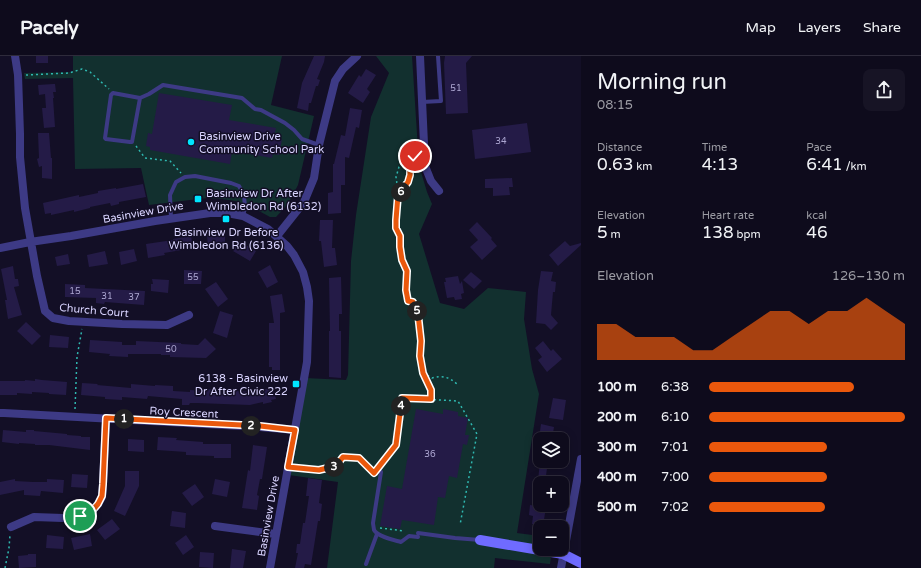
<!DOCTYPE html>
<html lang="en">
<head>
<meta charset="utf-8">
<style>
  :root { --surface:#0e0b1c; --page:#171425; --text:#f1f3f6; --muted:#9b9ba3; --line:#2e2b3b; --accent:#ea580c }
  body { margin:0; font-family:"Varela Round",sans-serif; background:var(--page); color:var(--text); height:100vh; display:flex; flex-direction:column; font-size:15px; white-space:nowrap }
  * { box-sizing:border-box; margin:0 }
  p { font-size:13px; color:var(--muted) }
  .icon { flex:none; width:22px; height:22px; fill:none; stroke:currentColor; stroke-width:2; stroke-linecap:round; stroke-linejoin:round }
  .map { position:relative; flex:1; overflow:hidden }
  .sheet { display:flex; flex-direction:column; background:var(--surface); width:340px }
  .sheet>* { flex:none }
  .controls { position:absolute; left:533px; top:376px; display:grid; gap:8px }
  .controls a { display:grid; place-items:center; width:36px; height:36px; border-radius:8px; background:var(--surface); box-shadow:0 2px 10px #0003,0 0 0 1px var(--line); font-size:20px }
  .pin { position:absolute; display:grid; place-items:center; width:34px; height:34px; color:#fff; margin:-17px; border:2px solid #fff; border-radius:50%; box-shadow:0 1px 4px #0007 }
  .km { position:absolute; width:20px; height:20px; margin:-10px; border-radius:50%; background:#222; color:#fff; font-size:11px; line-height:20px; text-align:center }
  .round { display:grid; place-items:center; flex:none; width:42px; height:42px; border-radius:8px; background:var(--page) }
  .overview { display:flex; align-items:center; justify-content:space-between; height:68px; padding:0 16px }
  h1 { font-size:22px; font-weight:600; line-height:30px }
  .figures { display:grid; grid-template-columns:repeat(3,1fr); gap:6px; height:68px; padding:4px 16px }
  .figures div { display:grid; align-content:center }
  .figures b { font-size:17px; font-weight:600 }
  .figures small { font-size:11px; font-weight:400 }
  .figures p { font-size:11px }
  .chart { height:112px; padding:8px 16px }
  .chart p { display:flex; justify-content:space-between }
  .chart svg { width:100%; height:72px; margin-top:4px; fill:var(--accent); opacity:.7 }
  ul { padding:0 16px; list-style:none; font-size:13px }
  li { display:grid; grid-template-columns:64px 48px 1fr; align-items:center; height:30px }
  li i { height:10px; border-radius:5px; background:var(--accent) }
  header { display:flex; align-items:center; gap:24px; box-sizing:border-box; height:56px; padding:0 20px; background:var(--surface); border-bottom:1px solid var(--line) }
  header strong { font-size:19px }
  nav { display:flex; gap:22px; margin-inline-start:auto; font-size:14px }
  main { display:flex; flex:1; min-height:0 }
  .map>svg:first-child { display:block }
</style>
</head>
<body>
<header>
<strong>Pacely</strong>
<nav><a>Map</a><a>Layers</a><a>Share</a></nav>
</header>
<main>
<div class="map">
<svg width="581" height="512" viewBox="0 0 581 512">
  <rect width="100%" height="100%" fill="#130f26"/>
  <path fill="#12302f" d="M73,0h209l-11,49 43,11 -16,69 -10,19 -12,13h-6l-22,-12 -13,-4 -13,-2 -14,-1 -18,2 -41,5 -8,-37 -66,1 -2,-91 -48,1 -1,-6 49,-1z
    M376,0h36l7,109 8,27 5,12 -13,30 21,69 24,6 24,-21 38,4 -2,27 8,50 7,25 -22,139 23,3v13h12l-2,15 -55,-6 -1,10h-167l11,-86 -49,-7 16,-97 41,2 2,-5 3,-114 5,-46 15,-98 18,-44z"/>
  <path fill="#241b47" d="M36,0h12v7h-12z
    M314,0h11l-1,6 -7,17 3,1 -2,6h-2l-5,17h-2l-1,8 -11,-3 5,-25z
    M445,0h27l-6,7 2,50 -22,1 -2,-51z
    M366,13l10,6 -9,14 3,3 -7,11 -15,-10 11,-18 2,2z
    M53,28h2l1,8h-3l1,6h-1l2,29 -11,1 -2,-20h4l-1,-14 -6,1 -1,-10z
    M159,37l73,12 -3,15 47,8 -2,9 8,2 -3,16 -6,-1 -1,4 -40,-7 -2,13 -80,-14v-3l-4,-1 2,-13 4,1z
    M350,52l12,2 -3,18 -3,-1 -7,31 -4,-1v28h-4v28l-13,1v-21l5,-1v-28h1l7,-29 4,1z
    M527,67l4,29 -56,7 -3,-29z
    M38,77h11l2,25h1v21l-10,-1v-12l-3,1 -2,-8 2,-1z
    M512,122l1,9h-4l1,8 -17,1v-8h-8v-9z
    M143,128l3,13 -27,5v2l-8,2 -1,-3 -20,4v1l-16,4v-2l-23,5v-2l-6,1 -2,-11 36,-8v2l19,-4v-2l18,-3v1z
    M320,164h13l-1,28h3l2,17 -13,2 -3,-26h-2z
    M477,166l15,16 -1,1 6,7 -15,14 -12,-13 8,-7 -9,-10z
    M207,179h18v12h-17z
    M191,180l2,12 -29,5 1,2 -17,3 -2,-14 27,-4v-1z
    M239,185l17,10 -6,10 -17,-10z
    M565,185l5,5 11,-3v2l-23,21 -9,-11z
    M134,193l3,12 -16,4 -2,-13z
    M105,195l3,13 -19,3 -2,-12z
    M68,198l2,10 -13,2 -2,-9z
    M270,209l8,17 -11,6 -9,-16z
    M13,210l2,13h3l1,7 -5,1 8,28 -14,4 -3,-19h2l-6,-31z
    M184,214l18,1 -1,13h-17z
    M541,215l12,1 -2,9 5,1 -1,10h-2l-2,23 7,8 -7,7 -6,-6 -9,-1 2,-33z
    M471,216l11,9 -8,8 -11,-9z
    M458,220l2,8 2,-3 2,12 -3,1 1,5 -7,1 -1,-3 -7,1 -3,-16h2l-1,-4z
    M341,221l1,37h-3v17h2v47l-12,-1v-46h1l-1,-53z
    M152,223l17,1 -1,13 -17,-2v-7h2z
    M216,226l12,17 -10,8 -13,-18z
    M65,228l20,1v3l60,3 -1,14 -39,-3 -1,2 -8,-1v-5l-31,-1z
    M282,238l3,18 -5,1v57h-8v-3h-3v-44h5l-4,-27z
    M220,255l13,4 -6,23 -14,-5z
    M26,266l15,14 -9,9 -15,-14z
    M50,279l19,2 -1,11 -19,-1z
    M205,282l11,11 -10,9 -36,-1v-2h-9v-1h-33v3l-19,-1 1,-2 -21,-2 1,-12 32,2v3h14v-4l45,2v1l17,1z
    M543,285l8,10 2,-2 9,10 -15,13 -9,-12 4,-3 -7,-9z
    M35,323l7,1 25,2 -1,13 -17,-1v-1l-17,-1v2l-15,-1v2h-17v-14h25v-1l10,1z
    M82,327l16,1 -1,1 34,3v-4l24,2v-1l18,1v5l17,1v-2l16,1v-2l47,3 20,-5 3,12 -5,1 1,2 -9,2v-2l-13,3 -53,-2h-7l-1,2h-7v-6l-34,-3 -1,3 -25,-2v3l-17,-1v-2l-24,-2z
    M553,342l13,2 -3,20 -14,-2z
    M416,353l27,5v-5l15,3v4l10,2 -3,17h4l-2,10 -4,-1 -6,34 -8,-2 -4,22 -7,-1 -4,28 -32,-5 -2,9 -20,-3 7,-40 15,3z
    M541,368l13,3 -2,12h-13z
    M3,374l23,2v-2h8v1l33,3v1l14,1v1h9v13l-41,-5h-14v-1l-16,-1v1l-17,-2z
    M158,381l19,1 -1,2 27,2v2h28v14h-17v-2l-28,-1v-3l-29,-2z
    M128,383l16,1v12l-16,-1z
    M253,389l14,2 -5,32h-2l-3,16 2,1 -2,14 -15,-2 6,-38 2,1z
    M540,405h8l-3,22h-5v4l-7,-1v-6l5,1z
    M125,415h14v15l-14,30 -11,-5 11,-25z
    M72,418l16,1 -1,13 -16,-1z
    M308,422l14,2 -3,23 3,1 -2,17h-2l-7,44 -6,-1 -1,4h-9l3,-15h-2l1,-9h3l3,-21h2l4,-27h-3z
    M15,423v2l18,1h14v-3l17,1 -1,13 -22,-2 -1,5 -16,-1v-5l-24,5v-13z
    M215,423l15,3 -3,15 -15,-3z
    M195,428l9,13 -12,9 -10,-13z
    M530,449l16,2 -3,19 -11,-2 1,-8 -4,-1z
    M172,455l14,2 -1,15 -15,-2z
    M112,463l8,10 -15,11 -8,-10z
    M90,478l2,12 -18,4 -3,-12z
    M47,479l17,2 -1,12 -17,-1z
    M186,479l8,12 -11,8 -8,-12z
    M232,493l14,2 -3,17h-13z
    M200,496l14,1 -1,15 -14,-1z
    M28,498h8v13l-17,1 -1,-12 10,-1z"/>
  <g fill="none" stroke-linecap="round" stroke-linejoin="round">
    <path stroke="#2fb8b0" stroke-width="1.5" stroke-dasharray="2 3" stroke-linecap="butt" d="M26,19l43,-2 13,-4 8,3 19,17
      M136,90l9,12 25,3 11,12
      M415,100l-9,3 -3,2 -4,6 -3,10 2,14 -2,25v12l4,8v11l2,13 5,11 -1,23 2,7 5,1 2,4 3,8 3,27 -1,15v4l3,13 8,17v8
      M398,139l10,-13 2,-7v-11l5,-8
      M423,317l9,5c10,-3 17,-1 25,6
      M75,353l2,-52 5,-28
      M380,409l16,-20 6,-47 56,3 19,33 -17,91
      M296,412l23,2 17,-4 7,-9 16,1 15,15
      M380,472l24,3
      M5,512l4,-20 1,-13"/>
    <path stroke="#3d3a85" stroke-width="4" d="M140,42l-27,-5 -2,2 -6,43 1,1 24,3h2l8,-44 9,-4 14,-9 79,13 13,11 6,1 24,13 9,7 8,9 17,6
      M422,46l19,-1 -3,-45
      M171,162l-1,-23 6,-13 9,-5 10,-1 36,7 8,3 5,9 1,13 -2,8
      M381,416l-8,51c0,1 1,6 1,7 4,7 20,10 27,12l8,-6 9,1
      M418,477l37,5 25,2
      M366,508l11,-30"/>
    <path stroke="#3d3a85" stroke-width="8" d="M15,0l3,19 2,59v23l5,51 12,68 8,35 8,7 16,3 53,3 45,1 22,-10
      M420,0l5,110 6,15 8,10
      M277,180l27,-34 10,-24 5,-33 16,-64 8,-12 14,-13
      M0,192l30,-6 41,-6 84,-15 55,-8h17l16,3 25,13 19,17 7,9 9,17 4,15 2,14 -2,61 -37,206
      M0,357h4l256,14 35,3
      M215,470l60,8
      M11,471l23,-10 29,1 17,-2 12,-5 6,-7 4,-7 1,-13 3,-66
      M561,512l20,-109"/>
    <path stroke="#6f6bff" stroke-width="10" d="M480,484l83,14 18,9"/>
  </g>
  <g fill="none" stroke-linecap="round" stroke-linejoin="round">
    <defs>
      <path id="route" d="M80,460l12,-5 6,-7 4,-8 1,-12 3,-66 154,8 35,4 -7,37 31,3 17,-4 7,-9 16,1 15,15 22,-28 6,-47 29,1v-9l-8,-17 -3,-17 1,-15 -3,-27 -3,-8 -2,-4 -5,-1 -2,-11 1,-19 -5,-11 -2,-13v-11l-4,-8v-8l2,-25 10,-13 2,-7v-11l5,-8"/>
    </defs>
    <use href="#route" stroke="#fff" stroke-width="8"/>
    <use href="#route" stroke="#ea580c" stroke-width="5"/>
  </g>
  <g fill="#00e5ff" stroke="#130f26" stroke-width="1.5">
    <circle cx="191" cy="86" r="4"/>
    <rect x="194" y="139" width="8" height="8" rx="2"/>
    <rect x="222" y="159" width="8" height="8" rx="2"/>
    <rect x="292" y="324" width="8" height="8" rx="2"/>
  </g>
  <g text-anchor="middle" stroke-width="3" stroke-linejoin="round" paint-order="stroke">
    <g font-size="9" fill="#aca6d1">
      <text x="456" y="35">51</text>
      <text x="501" y="88">34</text>
      <text x="193" y="224">55</text>
      <text x="75" y="238">15</text>
      <text x="107" y="243">31</text>
      <text x="134" y="244">37</text>
      <text x="171" y="296">50</text>
      <text x="430" y="401">36</text>
    </g>
    <g font-size="11" fill="#d9d4ff" stroke="#130f26" text-anchor="start">
      <text x="199" y="84">Basinview Drive<tspan x="199" dy="13">Community School Park</tspan></text>
      <text x="206" y="141">Basinview Dr After<tspan x="206" dy="13">Wimbledon Rd (6132)</tspan></text>
      <text x="226" y="180" text-anchor="middle">Basinview Dr Before<tspan x="226" dy="13">Wimbledon Rd (6136)</tspan></text>
      <text x="288" y="326" text-anchor="end">6138 - Basinview<tspan x="288" dy="13">Dr After Civic 222</tspan></text>
    </g>
    <g font-size="11" fill="#d9d4ff" stroke="#130f26">
      <text transform="translate(143 156) rotate(-10)" y="4">Basinview Drive</text>
      <text transform="translate(94 254) rotate(5)" y="4">Church Court</text>
      <text transform="translate(184 356) rotate(3)" y="4">Roy Crescent</text>
      <text transform="translate(268 460) rotate(-80)" y="4">Basinview Drive</text>
    </g>
  </g>
</svg>
<div class="controls">
<a><svg class="icon" aria-label="layers" viewBox="0 0 24 24"><path d="M12 4l9 5-9 5-9-5zM3 14l9 5 9-5"/></svg></a>
<a>+</a>
<a>−</a>
</div>
<div class="pin" style="left:80px;top:460px;background:#1e9e55"><svg class="icon" aria-label="arrive" viewBox="0 0 24 24"><path d="M6 21V4h12l-3 4 3 4H6"/></svg></div>
<div class="pin" style="left:415px;top:100px;background:#d93025"><svg class="icon" aria-label="check" viewBox="0 0 24 24"><path d="M5 12l5 5 9-10"/></svg></div>
<b class="km" style="left:124px;top:363px">1</b>
<b class="km" style="left:251px;top:370px">2</b>
<b class="km" style="left:334px;top:411px">3</b>
<b class="km" style="left:401px;top:350px">4</b>
<b class="km" style="left:417px;top:255px">5</b>
<b class="km" style="left:401px;top:136px">6</b>
</div>
<section class="sheet">
<div class="overview"><div><h1>Morning run</h1><p>08:15</p></div><a class="round"><svg class="icon" aria-label="share" viewBox="0 0 24 24"><path d="M12 15V3M7 8l5-5 5 5M5 13v7h14v-7"/></svg></a></div>
<div class="figures">
<div><p>Distance</p><b>0.63<small> km</small></b></div>
<div><p>Time</p><b>4:13</b></div>
<div><p>Pace</p><b>6:41<small> /km</small></b></div>
</div>
<div class="figures">
<div><p>Elevation</p><b>5<small> m</small></b></div>
<div><p>Heart rate</p><b>138<small> bpm</small></b></div>
<div><p>kcal</p><b>46</b></div>
</div>
<div class="chart"><p><span>Elevation</span>126–130 m</p>
<svg viewBox="0 0 160 44" preserveAspectRatio="none"><path d="M0 44V22L10 22L20 30L30 30L40 30L50 38L60 38L70 30L80 22L90 14L100 14L110 22L120 14L130 14L140 6L150 14L160 22V44z"/></svg>
</div>
<ul>
<li><b>100 m</b>6:38<i style="width:74%"></i></li>
<li><b>200 m</b>6:10<i style="width:100%"></i></li>
<li><b>300 m</b>7:01<i style="width:60%"></i></li>
<li><b>400 m</b>7:00<i style="width:60%"></i></li>
<li><b>500 m</b>7:02<i style="width:59%"></i></li>
</ul>
</section>
</main>
</body>
</html>
